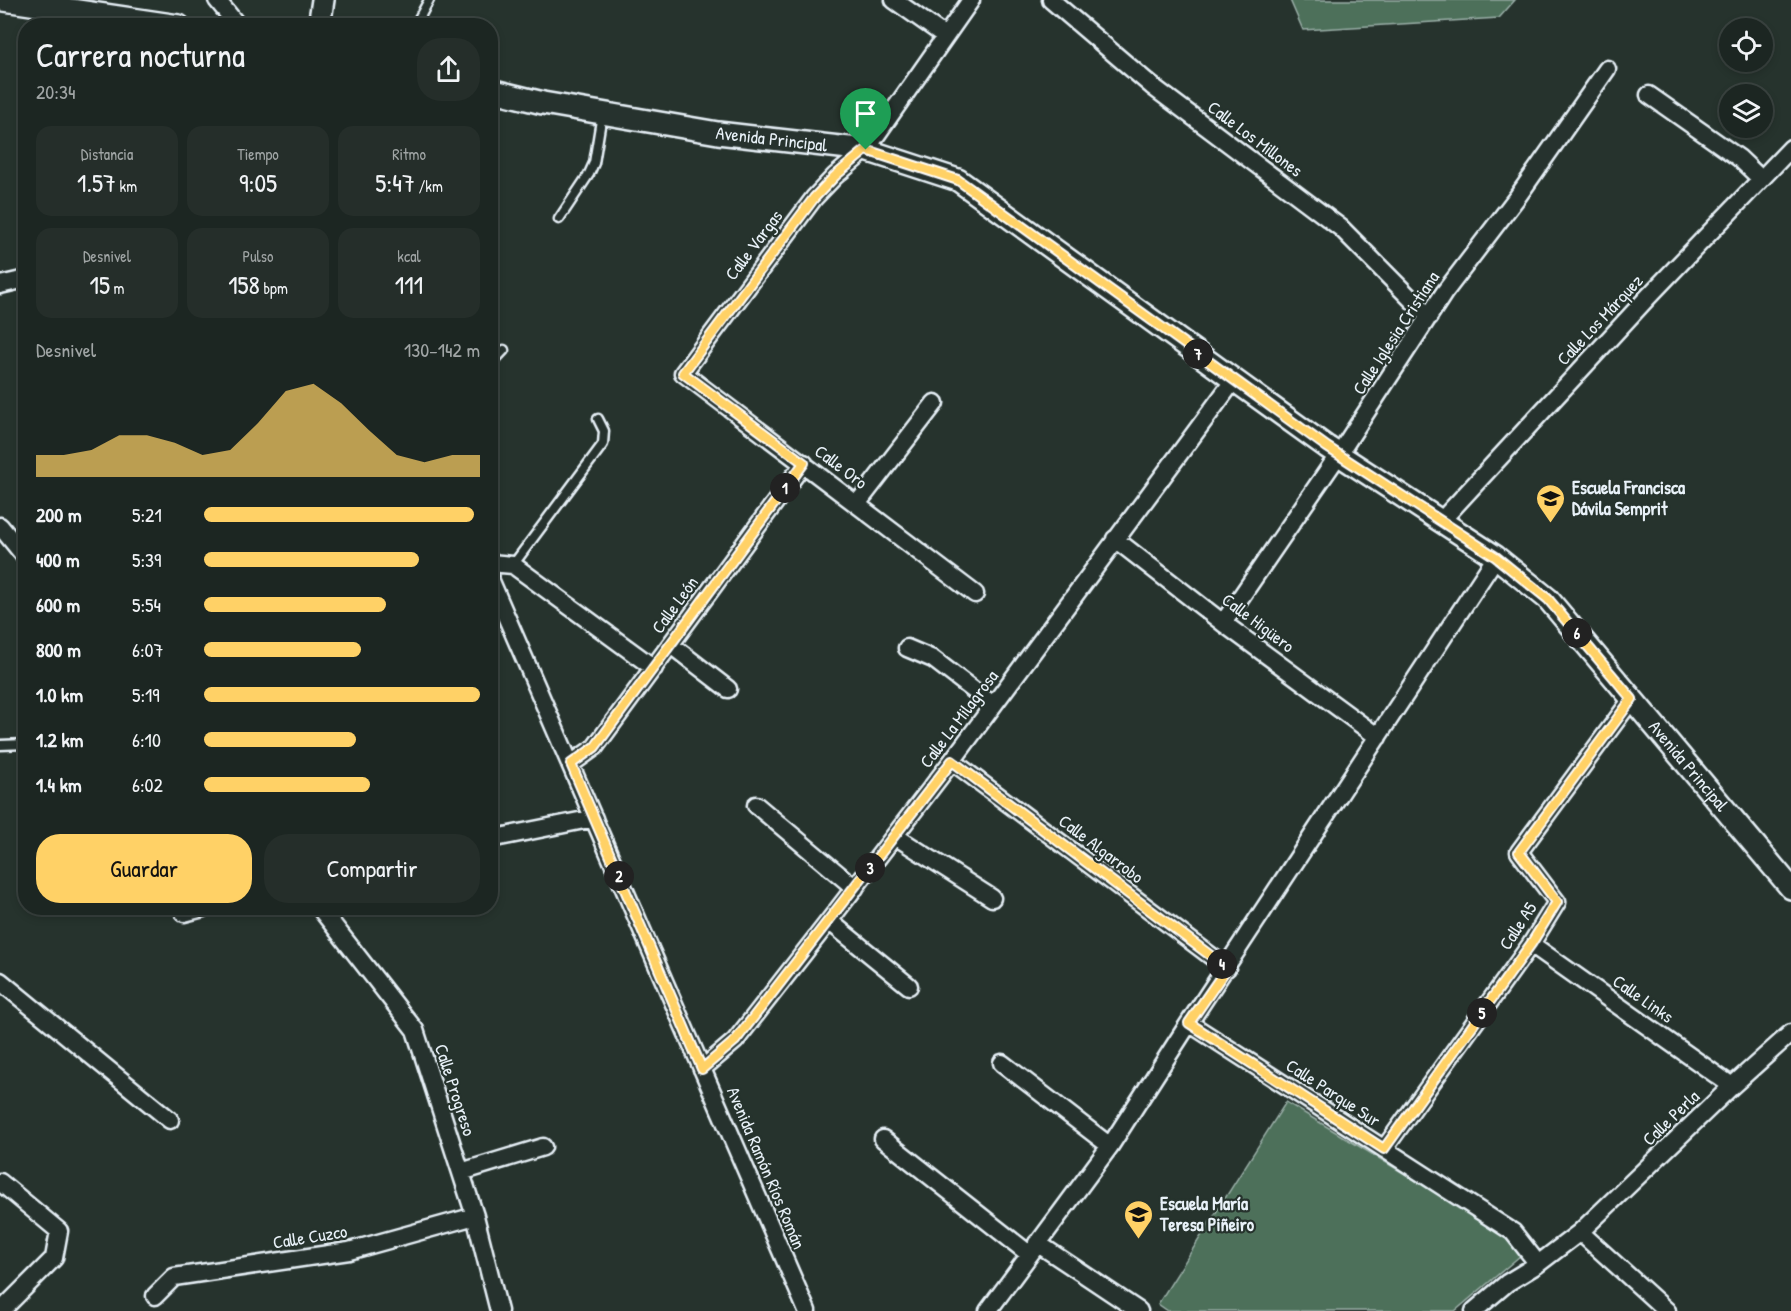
<!DOCTYPE html>
<html lang="es">
<head>
<meta charset="utf-8">
<style>
  :root { --surface:#1c2622; --page:#252e2a; --text:#f1f3f6; --muted:#a0a5a5; --line:#3a4340; --accent:#ffd166 }
  body { margin:0; font-family:"Patrick Hand",sans-serif; background:var(--page); color:var(--text); height:100vh; display:flex; flex-direction:column; font-size:22px; white-space:nowrap }
  * { box-sizing:border-box; margin:0 }
  p { font-size:20px; color:var(--muted) }
  .icon { flex:none; width:33px; height:33px; fill:none; stroke:currentColor; stroke-width:2; stroke-linecap:round; stroke-linejoin:round }
  .map { position:relative; flex:1; overflow:hidden }
  .side { position:absolute; left:18px; top:18px; width:480px; height:897px; display:flex; flex-direction:column; background:var(--surface); border-radius:24px; box-shadow:0 3px 9px #0003,0 0 0 2px var(--line) }
  .side>* { flex:none }
  .controls { position:absolute; left:1719px; top:18px; display:grid; gap:12px }
  .controls a { display:grid; place-items:center; width:54px; height:54px; border-radius:50%; background:var(--surface); box-shadow:0 3px 9px #0003,0 0 0 2px var(--line); font-size:30px }
  .pin { position:absolute; display:grid; place-items:center; width:51px; height:51px; color:#fff; margin:-62px -26px; border-radius:50% 50% 50% 0; rotate:-45deg; box-shadow:0 0 6px #0007 }
  .pin .icon { rotate:45deg }
  .km { position:absolute; width:30px; height:30px; margin:-15px; border-radius:50%; background:#222; color:#fff; font-size:16px; line-height:30px; text-align:center }
  .round { display:grid; place-items:center; flex:none; width:63px; height:63px; border-radius:24px; background:var(--page) }
  .headline { display:flex; align-items:center; justify-content:space-between; height:102px; padding:0 18px }
  h1 { font-size:33px; font-weight:600; line-height:45px }
  .figures { display:grid; grid-template-columns:repeat(3,1fr); gap:9px; height:102px; padding:6px 18px }
  .figures div { display:grid; align-content:center; border-radius:15px; background:var(--page); text-align:center }
  .figures b { font-size:26px; font-weight:600 }
  .figures small { font-size:16px; font-weight:400 }
  .figures p { font-size:16px }
  .chart { height:168px; padding:12px 18px }
  .chart p { display:flex; justify-content:space-between }
  .chart svg { width:100%; height:108px; margin-top:6px; fill:var(--accent); opacity:.7 }
  .cta { display:flex; gap:12px; margin-top:auto; padding:12px 18px }
  .cta a { flex:1; height:69px; border-radius:24px; background:var(--accent); color:#111; font-size:24px; font-weight:600; line-height:69px; text-align:center }
  .cta a+a { background:var(--page); color:var(--text) }
  ul { padding:0 18px; list-style:none; font-size:20px }
  li { display:grid; grid-template-columns:96px 72px 1fr; align-items:center; height:45px }
  li i { height:15px; border-radius:8px; background:var(--accent) }
  .map>svg:first-child { display:block }
</style>
</head>
<body>
<div class="map">
<svg width="1791" height="1311" viewBox="0 0 1791 1311">
  <rect width="100%" height="100%" fill="#26332d"/>
  <filter id="ink" filterUnits="userSpaceOnUse"><feTurbulence type="fractalNoise" baseFrequency=".0167" numOctaves="2"/><feDisplacementMap in="SourceGraphic" scale="12" xChannelSelector="R" yChannelSelector="G"/><feConvolveMatrix kernelMatrix="1 2 1 2 8 2 1 2 1" color-interpolation-filters="sRGB"/></filter>
  <g filter="url(#ink)">
    <path fill="#4e705a" stroke="#9bb0a9" stroke-width="1.5" d="M1290,0h225l-16,18 -196,12z
      M1286,1102l215,130 19,24 -65,55h-287l-10,-7z"/>
    <g fill="none" stroke-linecap="round" stroke-linejoin="round">
      <defs>
        <path id="service" d="M415,26l14,-26
          M559,219l30,-45 5,-11 8,-49
          M490,365l14,-15
          M513,565l90,-121 1,-13 -6,-12
          M0,745l26,-1"/>
        <path id="minor" d="M217,0l21,26
          M894,0l51,36
          M971,0l-105,150 -31,26 -21,22 -131,175 292,221
          M1051,0l101,86 189,142 88,89
          M1649,95l90,63 22,21
          M0,285l26,-6
          M857,504l78,-101
          M1441,521l207,-224 143,-149
          M0,526l26,32
          M1115,539l108,84 155,114
          M490,563l23,2 141,103
          M490,579l317,732
          M1223,623l116,-169 105,-161 74,-97 89,-127
          M671,645l57,44
          M907,648l26,11 60,46
          M952,761l275,207
          M571,764l24,-17 209,-284
          M756,805l99,83
          M895,836l97,62
          M490,839l104,-21
          M320,908l95,122 60,186 24,95
          M184,913l19,-5
          M829,921l80,65
          M1531,944l201,142
          M0,981l170,139
          M1189,1023l324,209 25,32
          M1002,1063l108,83
          M702,1069l33,-28 94,-120 123,-160 282,-381
          M883,1139l146,115
          M1384,1149l147,-205 26,-42 -38,-50 113,-153
          M461,1172l82,-25
          M0,1182l59,49 -5,27 -53,53
          M1580,1232l87,79
          M1037,1243l102,68
          M155,1296l19,-19 175,-26 126,-35
          M988,1311l122,-165 79,-123 307,-466
          M1474,1311l33,-28 31,-19 42,-32 152,-146 59,-53"/>
        <g id="tertiary">
          <path d="M4,0l175,26"/>
          <path d="M319,26l4,-26"/>
          <path id="s1" d="M490,90l53,13 175,30 148,17 92,30 276,200 93,67 169,110 52,42 243,289"/>
        </g>
      </defs>
      <use href="#service" stroke="#e8f1f8" stroke-width="13"/>
      <use href="#minor" stroke="#e8f1f8" stroke-width="21"/>
      <use href="#tertiary" stroke="#e8f1f8" stroke-width="26"/>
      <use href="#service" stroke="#26332d" stroke-width="8"/>
      <use href="#minor" stroke="#26332d" stroke-width="16"/>
      <use href="#tertiary" stroke="#26332d" stroke-width="21"/>
    </g>
  </g>
  <g fill="none" stroke-linecap="round" stroke-linejoin="round" filter="url(#ink)">
    <defs>
      <path id="route" d="M866,150l92,30 369,267 169,110 52,42 84,100 -113,153 38,50 -26,42 -147,205 -195,-126 38,-55 -275,-207 -217,280 -33,28 -131,-305 24,-17 209,-284 -121,-90 131,-175 21,-22z"/>
    </defs>
    <use href="#route" stroke="#fff" stroke-width="12"/>
    <use href="#route" stroke="#ffd166" stroke-width="8"/>
  </g>
  <defs>
    <symbol id="school-pin" viewBox="-11 -11 22 30"><path d="M0 17L-7.5 6A9.5 9.5 0 1 1 7.5 6Z" fill="#ffd166" stroke="#26332d"/><path d="M0-5L7-2L0 1L-7-2ZM-4 1L0 2.5L4 1V4Q0 6-4 4Z" fill="#111"/></symbol>
  </defs>
  <g fill-rule="evenodd">
    <use href="#school-pin" x="1534" y="482" width="33" height="45"/>
    <use href="#school-pin" x="1122" y="1198" width="33" height="45"/>
  </g>
  <g text-anchor="middle" stroke-width="4.5" stroke-linejoin="round" paint-order="stroke">
    <g font-size="18" fill="#e8f1f8" stroke="#26332d">
      <text dy="6" stroke="none"><textPath href="#s1" startOffset="286">Avenida Principal</textPath></text>
      <text transform="translate(1255 139) rotate(37)" y="6">Calle Los Millones</text>
      <text transform="translate(754 245) rotate(-53)" y="6">Calle Vargas</text>
      <text transform="translate(1600 320) rotate(-47)" y="6">Calle Los Márquez</text>
      <text transform="translate(1396 333) rotate(-57)" y="6">Calle Iglesia Cristiana</text>
      <text transform="translate(841 467) rotate(37)" y="6">Calle Oro</text>
      <text transform="translate(675 605) rotate(-54)" y="6">Calle León</text>
      <text transform="translate(1258 623) rotate(37)" y="6">Calle Higüero</text>
      <text transform="translate(959 719) rotate(-53)" y="6">Calle La Milagrosa</text>
      <text dy="6" stroke="none"><textPath href="#s1" startOffset="1420">Avenida Principal</textPath></text>
      <text transform="translate(1101 849) rotate(37)" y="6">Calle Algarrobo</text>
      <text transform="translate(1518 926) rotate(-57)" y="6">Calle A5</text>
      <text transform="translate(1643 999) rotate(35)" y="6">Calle Links</text>
      <text transform="translate(455 1090) rotate(72)" y="6">Calle Progreso</text>
      <text transform="translate(1333 1093) rotate(33)" y="6">Calle Parque Sur</text>
      <text transform="translate(1671 1118) rotate(-44)" y="6">Calle Perla</text>
      <text transform="translate(766 1168) rotate(67)" y="6">Avenida Ramón Ríos Román</text>
      <text transform="translate(310 1237) rotate(-9)" y="6">Calle Cuzco</text>
    </g>
    <g font-size="18" font-weight="bold" fill="#e8f1f8" stroke="#26332d" text-anchor="start">
      <text x="1572" y="494">Escuela Francisca<tspan x="1572" dy="21">Dávila Semprit</tspan></text>
      <text x="1160" y="1210">Escuela María<tspan x="1160" dy="21">Teresa Piñeiro</tspan></text>
    </g>
  </g>
</svg>
<div class="controls">
<a><svg class="icon" aria-label="locate" viewBox="0 0 24 24"><circle cx="12" cy="12" r="6"/><path d="M12 2v4M12 18v4M2 12h4M18 12h4"/></svg></a>
<a><svg class="icon" aria-label="layers" viewBox="0 0 24 24"><path d="M12 4l9 5-9 5-9-5zM3 14l9 5 9-5"/></svg></a>
</div>
<div class="pin" style="left:866px;top:150px;background:#1e9e55"><svg class="icon" aria-label="arrive" viewBox="0 0 24 24"><path d="M6 21V4h12l-3 4 3 4H6"/></svg></div>
<b class="km" style="left:785px;top:488px">1</b>
<b class="km" style="left:619px;top:876px">2</b>
<b class="km" style="left:870px;top:868px">3</b>
<b class="km" style="left:1222px;top:964px">4</b>
<b class="km" style="left:1482px;top:1013px">5</b>
<b class="km" style="left:1577px;top:633px">6</b>
<b class="km" style="left:1198px;top:354px">7</b>
<section class="side">
<div class="headline"><div><h1>Carrera nocturna</h1><p>20:34</p></div><a class="round"><svg class="icon" aria-label="share" viewBox="0 0 24 24"><path d="M12 15V3M7 8l5-5 5 5M5 13v7h14v-7"/></svg></a></div>
<div class="figures">
<div><p>Distancia</p><b>1.57<small> km</small></b></div>
<div><p>Tiempo</p><b>9:05</b></div>
<div><p>Ritmo</p><b>5:47<small> /km</small></b></div>
</div>
<div class="figures">
<div><p>Desnivel</p><b>15<small> m</small></b></div>
<div><p>Pulso</p><b>158<small> bpm</small></b></div>
<div><p>kcal</p><b>111</b></div>
</div>
<div class="chart"><p><span>Desnivel</span>130–142 m</p>
<svg viewBox="0 0 160 44" preserveAspectRatio="none"><path d="M0 44V35L10 35L20 33L30 27L40 27L50 30L60 35L70 33L80 22L90 9L100 6L110 14L120 25L130 35L140 38L150 35L160 35V44z"/></svg>
</div>
<ul>
<li><b>200 m</b>5:21<i style="width:98%"></i></li>
<li><b>400 m</b>5:39<i style="width:78%"></i></li>
<li><b>600 m</b>5:54<i style="width:66%"></i></li>
<li><b>800 m</b>6:07<i style="width:57%"></i></li>
<li><b>1.0 km</b>5:19<i style="width:100%"></i></li>
<li><b>1.2 km</b>6:10<i style="width:55%"></i></li>
<li><b>1.4 km</b>6:02<i style="width:60%"></i></li>
</ul>
<div class="cta"><a>Guardar</a><a>Compartir</a></div>
</section>
</div>
</body>
</html>
